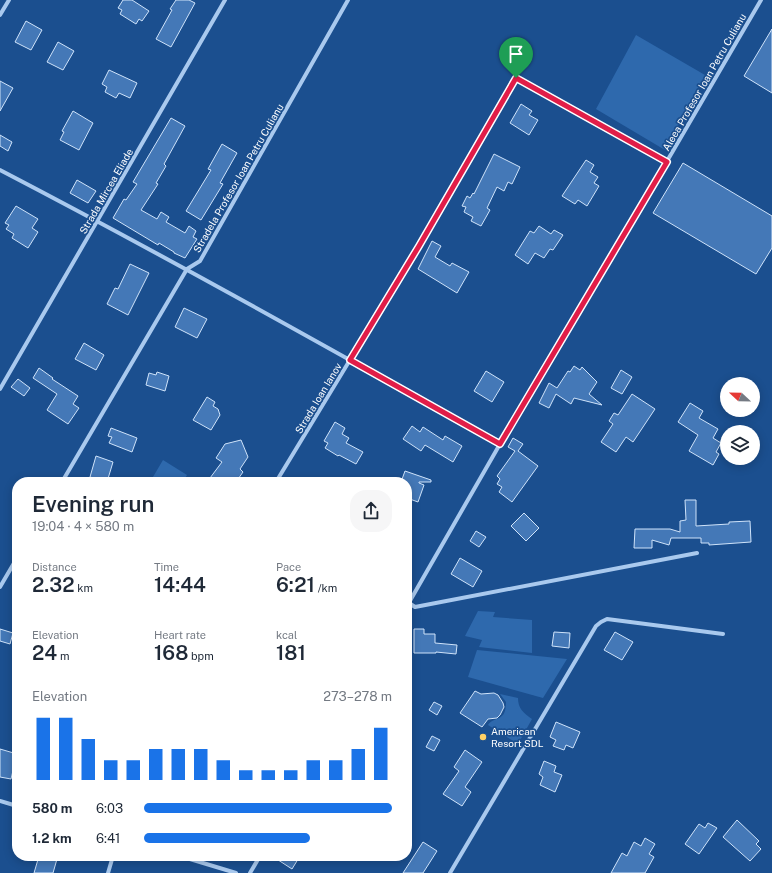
<!DOCTYPE html>
<html lang="en">
<head>
<meta charset="utf-8">
<style>
  :root { --surface:#fff; --page:#f6f6f7; --text:#1f2937; --muted:#747a83; --accent:#1a73e8 }
  body { margin:0; font-family:"Public Sans",sans-serif; background:var(--page); color:var(--text); height:100vh; display:flex; flex-direction:column; font-size:15px; white-space:nowrap }
  * { box-sizing:border-box; margin:0 }
  p { font-size:13px; color:var(--muted) }
  .icon { flex:none; width:22px; height:22px; fill:none; stroke:currentColor; stroke-width:2; stroke-linecap:round; stroke-linejoin:round }
  .map { position:relative; flex:1; overflow:hidden }
  .drawer { position:absolute; left:12px; top:477px; width:400px; height:384px; display:flex; flex-direction:column; background:var(--surface); border-radius:16px; box-shadow:0 2px 10px #0003 }
  .drawer>* { flex:none }
  .needle { width:26px; rotate:292deg }
  .controls { position:absolute; left:720px; top:377px; display:grid; gap:8px }
  .controls a { display:grid; place-items:center; width:40px; height:40px; border-radius:50%; background:var(--surface); box-shadow:0 2px 10px #0003; font-size:20px }
  .pin { position:absolute; display:grid; place-items:center; width:34px; height:34px; color:#fff; margin:-41px -17px; border-radius:50% 50% 50% 0; rotate:-45deg; box-shadow:0 0 4px #0007 }
  .pin .icon { rotate:45deg }
  .round { display:grid; place-items:center; flex:none; width:42px; height:42px; border-radius:16px; background:var(--page) }
  .head { display:flex; align-items:center; justify-content:space-between; height:68px; padding:0 20px }
  h1 { font-size:22px; font-weight:600; line-height:30px }
  .figures { display:grid; grid-template-columns:repeat(3,1fr); gap:6px; height:68px; padding:4px 20px }
  .figures div { display:grid; align-content:center }
  .figures b { font-size:20px; font-weight:600 }
  .figures small { font-size:11px; font-weight:400 }
  .figures p { font-size:11px }
  .chart { height:112px; padding:8px 20px }
  .chart p { display:flex; justify-content:space-between }
  .chart svg { width:100%; height:72px; margin-top:4px; stroke:var(--accent); stroke-width:6 }
  ul { padding:0 20px; list-style:none; font-size:13px }
  li { display:grid; grid-template-columns:64px 48px 1fr; align-items:center; height:30px }
  li i { height:10px; border-radius:5px; background:var(--accent) }
  .map>svg:first-child { display:block }
</style>
</head>
<body>
<div class="map">
<svg width="772" height="873" viewBox="0 0 772 873">
  <rect width="100%" height="100%" fill="#1b4f8f"/>
  <path fill="#2e69ad" d="M636,35l69,40 -40,75 -69,-41z
    M163,460l24,15 -4,7h-33z
    M478,611l17,1 -2,5 39,3v33l-53,-6 3,-7 -17,-4z
    M477,650l90,9 -24,39 -75,-21z
    M500,694l18,4c0,10 5,15 14,21l-14,25 -30,-19c7,-10 18,-2 18,-23z"/>
  <path fill="#4478b7" stroke="#cfe3fa" d="M123,0h9l17,11 -7,10 -3,-2 -3,5 -16,-10 2,-4 -4,-2z
    M176,0h13l6,3 -24,44 -15,-8 16,-29 -2,-1z
    M26,21l16,9 -11,20 -16,-8z
    M772,29v64l-28,-17z
    M58,42l16,9 -11,19 -16,-8z
    M109,70l28,13 -7,15 -11,-5 -3,5 -11,-6 2,-5 -5,-3z
    M0,81l13,7 -13,23z
    M521,104l11,7 -3,4 9,5 -9,15 -19,-12z
    M73,111l20,12 -14,27 -19,-10 4,-8 -2,-1z
    M171,118l14,8 -21,38 2,2 -10,17 2,1 -17,26 16,9 4,-7 8,5 -3,5 19,11 4,-7 7,5 -3,6 4,2 -12,19 -11,-5v-1l-15,-9 -1,2 -45,-27 11,-19 2,1 11,-16 -4,-2z
    M0,135l12,7 -4,9 -8,-5z
    M222,144l15,9 -17,30 3,1 -22,36 -15,-9 25,-41 -3,-1z
    M494,154l26,13 -8,17 -4,-2 -4,9 -7,-4 -10,21 3,2 -9,16 -10,-5 2,-4 -9,-5 2,-5 -4,-1 5,-10 3,2 3,-5 1,1z
    M586,160l8,5 -4,7 8,5 -4,6 5,3 -12,20 -9,-6 -3,4 -13,-8z
    M683,163l89,53v32l-16,26 -103,-61z
    M77,180l19,11 -8,12 -18,-10z
    M16,206l22,13 -6,9 6,4 -10,16 -16,-10 2,-4 -8,-5 3,-4 -4,-2z
    M539,226l12,8 3,-4 9,5 -10,15 -3,-1 -6,9 -9,-5 -7,11 -13,-9 15,-24 4,2z
    M432,241l9,5 -6,11 15,9 2,-3 17,9 -12,21 -39,-24z
    M130,264l19,9 -21,42 -21,-11 8,-16 3,1z
    M184,308l23,11 -10,19 -22,-11z
    M84,343l20,12 -8,15 -21,-11z
    M574,366l6,4 2,-3 15,15 -8,12 13,11 -28,-7 -3,6 -15,-10 -7,14 -10,-5 10,-20 8,5 11,-17 2,1z
    M39,368l14,10 -1,1 26,17 -5,8 6,4 -11,16 -21,-14 10,-16 -24,-16z
    M621,370l11,7 -10,17 -11,-6z
    M486,371l18,11 -12,20 -18,-11z
    M157,372l12,4 -4,15 -19,-6 3,-12 7,2z
    M18,379l12,9 -6,8 -13,-9z
    M632,394l23,15 -22,33 -7,-5 -10,15 -15,-10 12,-18 -4,-3 5,-8 4,2z
    M207,397l8,5 -2,4 5,3 2,6 -9,15 -18,-10z
    M690,403l13,8 -4,7 19,11 -5,9 8,5 -5,9 3,2 -6,11 -24,-14 9,-16 -20,-13z
    M335,422l10,6 -3,6 7,4 -3,5 17,9 -7,12 -17,-9 -1,1 -13,-8 3,-5 -4,-2z
    M412,426l8,6 3,-5 20,13 2,-4 17,10 -9,16 -28,-17 -4,6 -18,-12z
    M111,428l26,10 -5,14 -23,-9 3,-6 -4,-1z
    M513,438l10,6 -5,7 20,15 -26,36 -13,-10 3,-5 -5,-3 3,-5 -3,-3 18,-25 -7,-4z
    M241,440l7,17 -8,12 3,3 -7,10h-29l15,-20 -6,-4 9,-14z
    M96,456l17,6 -6,20 -17,-5z
    M405,471l26,9v2h-12v1l5,2 -6,17 -11,-4v-16h-6z
    M685,500h11v26l33,-2v-2l21,-1 1,21 -42,3v-2h-8v-5h-30l-2,7 -17,-5v8h-18l1,-19h35l10,3v-11l6,-1z
    M524,513l15,15 -13,13 -15,-15z
    M476,531l10,6 -7,10 -9,-6z
    M460,558l22,13 -9,16 -22,-13z
    M0,629l13,4 -3,11 -10,-3z
    M414,629h10v5h11v9l22,2 -1,9 -20,-2v1h-22z
    M554,632l16,1 -1,15 -17,-2z
    M615,632l18,10 -11,18 -18,-10z
    M475,691l6,3 13,-1 4,2 5,8 1,4 -4,8 -3,3 -9,1 -6,8 -22,-14z
    M434,702l8,4 -5,9 -8,-5z
    M556,722l24,10 -7,16 -7,-3 -2,5 -11,-4 3,-6 -6,-3z
    M432,736l8,4 -6,11 -8,-4z
    M0,749l17,5 -6,25 -11,-2z
    M465,750l17,12 -17,25 6,5 -9,14 -19,-12 16,-23 -5,-4z
    M544,761l12,5 -2,6 8,3 -7,17 -15,-7 3,-8 -4,-3z
    M737,820l22,21 -3,3 5,5 -11,12 -27,-24z
    M708,823l9,5 -18,26 -14,-10 14,-20 6,4z
    M645,838l10,6 -6,10 5,3 -9,16h-34l11,-20 5,3 7,-14 7,4z
    M423,842l14,9 -14,22h-20z
    M39,856h5l13,3 -4,14h-19z
    M272,856h28l-8,13z"/>
  <g fill="none" stroke-linecap="round" stroke-linejoin="round">
    <path stroke="#a9c9ee" stroke-width="4" d="M0,15l9,-15
      M0,170c169,88 334,181 500,274
      M0,389l225,-389
      M62,482l125,-213 13,-8 148,-261
      M276,482l143,-236 97,-168 151,84
      M0,587l17,-29
      M409,603l6,4 282,-54
      M407,606l93,-162 79,-132 182,-312
      M0,801l17,5
      M180,856l56,17
      M108,873l5,-17
      M250,873l10,-17
      M450,873l146,-247 5,-4 6,-3 116,15"/>
  </g>
  <g fill="none" stroke-linecap="round" stroke-linejoin="round">
    <defs>
      <path id="route" d="M516,78l151,84 -167,282 -150,-84 69,-114z"/>
    </defs>
    <use href="#route" stroke="#fff" stroke-width="8"/>
    <use href="#route" stroke="#e11d48" stroke-width="5"/>
  </g>
  <circle fill="#ffd166" stroke="#1b4f8f" stroke-width="1.5" cx="483" cy="737" r="4"/>
  <g text-anchor="middle" stroke-width="3.5" stroke-linejoin="round" paint-order="stroke">
    <g font-size="10" fill="#fff" stroke="#1b4f8f">
      <text transform="translate(704 82) rotate(-60)" y="4">Aleea Profesor Ioan Petru Culianu</text>
      <text transform="translate(238 178) rotate(-60)" y="4">Stradela Profesor Ioan Petru Culianu</text>
      <text transform="translate(106 191) rotate(-60)" y="4">Strada Mircea Eliade</text>
      <text transform="translate(318 398) rotate(-59)" y="4">Strada Ioan Ianov</text>
    </g>
    <g font-size="10" fill="#fff" stroke="#1b4f8f" text-anchor="start">
      <text x="491" y="735">American<tspan x="491" dy="12">Resort SDL</tspan></text>
    </g>
  </g>
</svg>
<div class="controls">
<a><svg class="needle" viewBox="-14 -14 28 28"><path d="M0-13l5 13h-10z" fill="#e53935"/><path d="M0 13l5-13h-10z" fill="#747a83"/></svg></a>
<a><svg class="icon" aria-label="layers" viewBox="0 0 24 24"><path d="M12 4l9 5-9 5-9-5zM3 14l9 5 9-5"/></svg></a>
</div>
<div class="pin" style="left:516px;top:78px;background:#1e9e55"><svg class="icon" aria-label="arrive" viewBox="0 0 24 24"><path d="M6 21V4h12l-3 4 3 4H6"/></svg></div>
<section class="drawer">
<div class="head"><div><h1>Evening run</h1><p>19:04 · 4 × 580 m</p></div><a class="round"><svg class="icon" aria-label="share" viewBox="0 0 24 24"><path d="M12 15V3M7 8l5-5 5 5M5 13v7h14v-7"/></svg></a></div>
<div class="figures">
<div><p>Distance</p><b>2.32<small> km</small></b></div>
<div><p>Time</p><b>14:44</b></div>
<div><p>Pace</p><b>6:21<small> /km</small></b></div>
</div>
<div class="figures">
<div><p>Elevation</p><b>24<small> m</small></b></div>
<div><p>Heart rate</p><b>168<small> bpm</small></b></div>
<div><p>kcal</p><b>181</b></div>
</div>
<div class="chart"><p><span>Elevation</span>273–278 m</p>
<svg viewBox="0 0 160 44" preserveAspectRatio="none"><path d="M5 44V6M15 44V6M25 44V19M35 44V32M45 44V32M55 44V25M65 44V25M75 44V25M85 44V32M95 44V38M105 44V38M115 44V38M125 44V32M135 44V32M145 44V25M155 44V12"/></svg>
</div>
<ul>
<li><b>580 m</b>6:03<i style="width:100%"></i></li>
<li><b>1.2 km</b>6:41<i style="width:67%"></i></li>
</ul>
</section>
</div>
</body>
</html>
